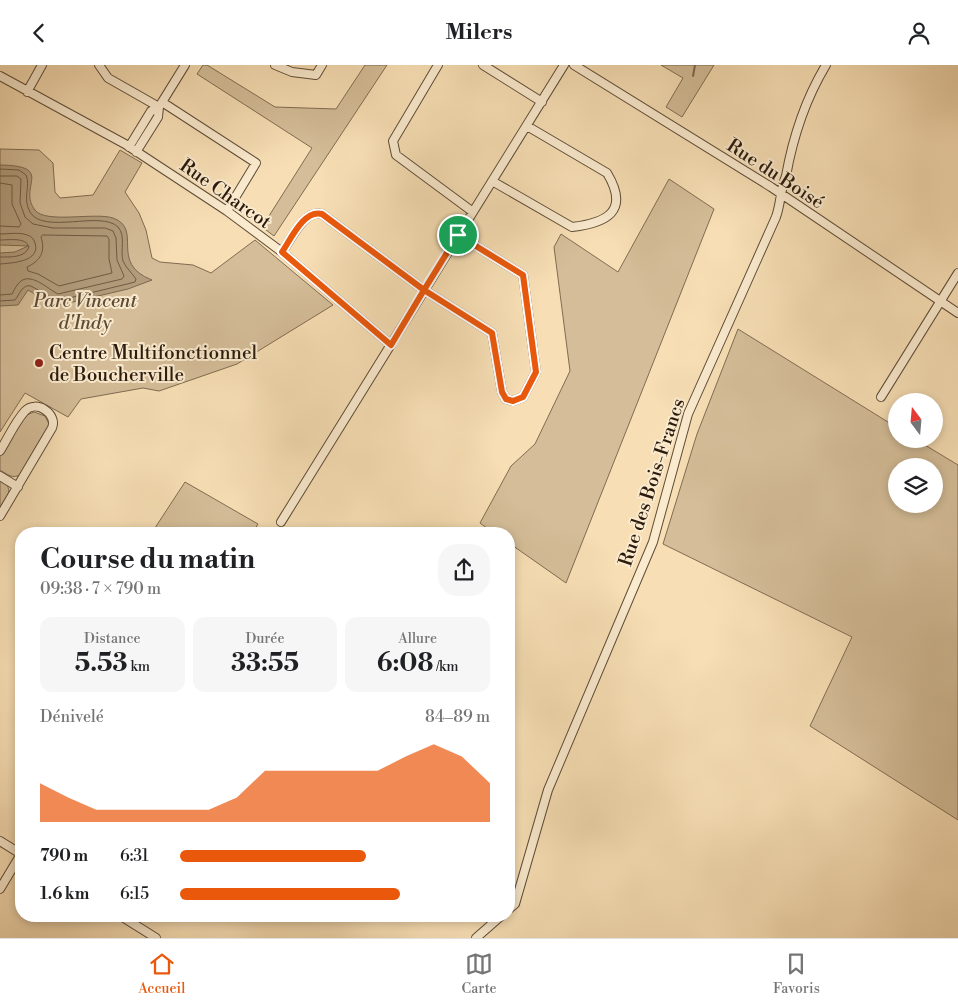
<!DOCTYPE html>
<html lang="fr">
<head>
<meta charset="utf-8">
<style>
  :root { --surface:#fff; --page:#f6f6f6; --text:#202124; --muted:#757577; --line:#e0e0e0; --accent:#ea580c }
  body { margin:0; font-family:"Libre Bodoni",serif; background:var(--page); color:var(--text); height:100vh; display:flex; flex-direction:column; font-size:19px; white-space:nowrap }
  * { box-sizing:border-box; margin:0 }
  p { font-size:16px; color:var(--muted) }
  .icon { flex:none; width:28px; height:28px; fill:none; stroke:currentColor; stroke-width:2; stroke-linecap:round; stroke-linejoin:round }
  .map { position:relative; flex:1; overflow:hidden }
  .side { position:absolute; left:15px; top:462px; width:500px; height:395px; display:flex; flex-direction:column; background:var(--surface); border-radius:20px; box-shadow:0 2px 8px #0003 }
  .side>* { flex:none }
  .needle { width:32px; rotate:344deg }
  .tools { position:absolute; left:888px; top:328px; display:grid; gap:10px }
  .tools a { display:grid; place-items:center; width:55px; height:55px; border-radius:50%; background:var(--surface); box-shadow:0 2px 8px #0003; font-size:25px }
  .pin { position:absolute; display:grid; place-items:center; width:42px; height:42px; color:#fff; margin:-21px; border:2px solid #fff; border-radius:50%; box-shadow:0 1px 5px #0007 }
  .round { display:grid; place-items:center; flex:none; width:52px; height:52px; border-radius:20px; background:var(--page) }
  .head { display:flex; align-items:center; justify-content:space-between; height:85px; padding:0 25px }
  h1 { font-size:28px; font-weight:800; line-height:38px }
  .metrics { display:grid; grid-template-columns:repeat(3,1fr); gap:8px; height:85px; padding:5px 25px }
  .metrics div { display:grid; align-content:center; border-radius:12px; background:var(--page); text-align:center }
  .metrics b { font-size:25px; font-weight:800 }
  .metrics small { font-size:14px; font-weight:400 }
  .metrics p { font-size:14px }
  .chart { height:140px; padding:10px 25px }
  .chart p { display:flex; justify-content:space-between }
  .chart svg { width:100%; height:90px; margin-top:5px; fill:var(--accent); opacity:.7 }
  ul { padding:0 25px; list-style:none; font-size:16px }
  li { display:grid; grid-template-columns:80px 60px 1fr; align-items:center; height:38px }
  li i { height:12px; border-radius:6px; background:var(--accent) }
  header { display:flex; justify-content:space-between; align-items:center; height:65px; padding:0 25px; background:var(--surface); font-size:22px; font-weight:800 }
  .tab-bar { display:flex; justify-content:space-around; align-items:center; height:70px; border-top:1px solid var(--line); background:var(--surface); font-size:14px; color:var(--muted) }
  .tab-bar a { display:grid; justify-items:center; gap:2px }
  .tab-bar .on { color:var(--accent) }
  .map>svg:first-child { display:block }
</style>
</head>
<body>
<header><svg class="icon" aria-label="back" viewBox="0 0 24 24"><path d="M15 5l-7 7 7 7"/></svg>Milers<svg class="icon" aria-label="person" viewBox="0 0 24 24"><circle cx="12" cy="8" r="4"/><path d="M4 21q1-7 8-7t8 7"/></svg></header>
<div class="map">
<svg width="958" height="873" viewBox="0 0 958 873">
  <rect width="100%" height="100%" fill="#f7deb4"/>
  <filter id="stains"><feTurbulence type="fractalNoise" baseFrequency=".004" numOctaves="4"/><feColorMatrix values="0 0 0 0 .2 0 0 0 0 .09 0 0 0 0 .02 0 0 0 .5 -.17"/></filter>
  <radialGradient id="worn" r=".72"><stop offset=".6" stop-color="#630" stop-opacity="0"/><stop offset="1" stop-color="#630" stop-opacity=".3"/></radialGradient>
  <path fill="#d4bd98" stroke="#806c52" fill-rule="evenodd" d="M203,0h4l68,42 61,2 29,-44h22l-113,171 -12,-9 50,-79 -115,-74z
    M661,0h53l-32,52 -16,-10 17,-29z
    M0,84l39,1 14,13 2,29 5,6 33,-3 27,-45 22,13 -17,29 14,21 7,17 6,28 8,4 33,3 18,8 44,-33 78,65 -96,59 -78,27 -16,-3 -62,11 -13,18 -43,-24 -25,39z
    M669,114l45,30 -148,374 -57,-40v-9h-14l-15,-11 31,-57 24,-22 35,-73 -16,-124 7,-13 57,38z
    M738,264l158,98v12h19l43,26v355l-148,-94 42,-89 -189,-93 34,-110zM896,401h38v38h-38z
    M34,347l11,4 4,8v4l-28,46c-8,6 -14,0 -21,-4v-14l24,-40z
    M0,414c15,11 8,15 0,29z
    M185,417l73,42 -6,10h-101z"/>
  <path fill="#b29c7b" stroke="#7c684f" d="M0,100c56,1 17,22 35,45 10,14 60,2 78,8 31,11 -5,45 39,62l-24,9 -73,17 -27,-16 -10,15 -18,1v-53l15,-1 13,-6 -28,-1z"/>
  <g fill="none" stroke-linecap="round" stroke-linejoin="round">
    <path stroke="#6e5c44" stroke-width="1" d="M0,104l19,1 7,5c5,11 -4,23 4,37 13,23 71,-2 88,15 8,9 2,23 5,34 3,7 9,12 13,18l-1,3 -8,2 -70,17 -26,-15c-9,-2 -11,8 -16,14l-15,1
      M0,111h17l4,3 -1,24 5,14 8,7 20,4h52l8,3 3,7 1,22 7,16 -2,3 -64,15c-10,-5 -26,-21 -37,-13 -4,3 -7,9 -9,13l-12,1
      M0,118l12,2v19l9,20 -2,3 -19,-1
      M0,169c8,0 20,-2 27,1 4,1 7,4 8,8 6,19 -24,20 -35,21
      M43,170l64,1 2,3v20l3,14 -53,13 -21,-12 -10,-3 -1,-4c13,-6 19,-15 14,-30z
      M0,175c10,0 26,-3 29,7 -4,11 -19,10 -29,10"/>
    <path stroke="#7c684f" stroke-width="2" d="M693,11l2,-11"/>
    <defs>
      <path id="minor" d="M99,0l9,13 51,29
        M275,0l17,7 24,3 6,-10
        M438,0l-45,76 3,14 77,57
        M483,0l59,37
        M574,0l197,122 187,126
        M0,11l125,68 102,67 55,41 109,93
        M27,27l15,-27
        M162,37l94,61 -29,48
        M129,82l22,-36 8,-4
        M136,87l22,-35 1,-10 26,-42
        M492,116l80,46c35,-4 58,-16 35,-54l-80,-47
        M282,187c9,-12 22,-43 40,-38l102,76 68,43 10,59 4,7 7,2 10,-4 13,-25 -13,-97 -65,-40
        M881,332l77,-124
        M0,386c8,-13 15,-29 25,-40 11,-12 33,3 27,17l-52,88
        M0,411l18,11
        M281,457l283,-457
        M0,776l21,13
        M0,824l21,-35
        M509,844l6,-5 33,-114 105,-248 35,-128 88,-197c5,-14 4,-27 10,-41 7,-39 19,-76 40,-111
        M121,851l35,22
        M476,873l25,-22"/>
    </defs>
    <use href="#minor" stroke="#5e4c37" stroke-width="10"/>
    <use href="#minor" stroke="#faeace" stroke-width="8"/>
  </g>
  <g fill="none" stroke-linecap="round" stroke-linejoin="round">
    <defs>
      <path id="route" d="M458,170l-34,55 -102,-76c-18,-5 -31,25 -40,38l109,93 33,-55 68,43 10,59 4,7 7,2 10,-4 13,-25 -13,-97 -65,-40"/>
    </defs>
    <use href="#route" stroke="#fff" stroke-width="10"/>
    <use href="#route" stroke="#ea580c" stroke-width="6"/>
  </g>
  <circle fill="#8f2418" stroke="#faeace" stroke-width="2" cx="39" cy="298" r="5"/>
  <g text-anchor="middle" stroke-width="4" stroke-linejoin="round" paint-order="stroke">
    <g font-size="19" fill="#2b1b0d" stroke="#faeace">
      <text transform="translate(776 108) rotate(33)" y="7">Rue du Boisé</text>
      <text transform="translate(226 128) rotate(35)" y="7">Rue Charcot</text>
      <text transform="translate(651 417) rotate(-72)" y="7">Rue des Bois-Francs</text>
    </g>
    <g font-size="19" font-style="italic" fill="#5e4c37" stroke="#faeace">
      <text x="85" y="242">Parc Vincent<tspan x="85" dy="22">d'Indy</tspan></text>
    </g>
    <g font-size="19" fill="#2b1b0d" stroke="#faeace" text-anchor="start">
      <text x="49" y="294">Centre Multifonctionnel<tspan x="49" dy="22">de Boucherville</tspan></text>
    </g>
  </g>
  <rect width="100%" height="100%" filter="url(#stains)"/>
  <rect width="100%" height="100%" fill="url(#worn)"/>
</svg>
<div class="tools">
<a><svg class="needle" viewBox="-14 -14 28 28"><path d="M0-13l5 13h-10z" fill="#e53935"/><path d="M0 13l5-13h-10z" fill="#757577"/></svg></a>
<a><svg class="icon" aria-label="layers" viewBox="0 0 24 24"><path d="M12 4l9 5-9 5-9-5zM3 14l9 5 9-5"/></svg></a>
</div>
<div class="pin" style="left:458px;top:170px;background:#1e9e55"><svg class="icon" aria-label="arrive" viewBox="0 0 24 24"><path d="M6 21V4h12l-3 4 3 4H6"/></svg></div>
<section class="side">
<div class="head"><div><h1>Course du matin</h1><p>09:38 · 7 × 790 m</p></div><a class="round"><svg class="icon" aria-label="share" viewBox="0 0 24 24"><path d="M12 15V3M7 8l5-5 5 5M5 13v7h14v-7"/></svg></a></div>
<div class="metrics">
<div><p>Distance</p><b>5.53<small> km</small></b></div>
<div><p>Durée</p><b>33:55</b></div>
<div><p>Allure</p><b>6:08<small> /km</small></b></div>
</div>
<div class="chart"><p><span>Dénivelé</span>84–89 m</p>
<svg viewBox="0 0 160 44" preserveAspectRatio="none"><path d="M0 44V25L10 32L20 38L30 38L40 38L50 38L60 38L70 32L80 19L90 19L100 19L110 19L120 19L130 12L140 6L150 12L160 25V44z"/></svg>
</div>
<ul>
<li><b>790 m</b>6:31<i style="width:60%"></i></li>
<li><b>1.6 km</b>6:15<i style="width:71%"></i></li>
</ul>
</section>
</div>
<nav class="tab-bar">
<a class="on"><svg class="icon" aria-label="home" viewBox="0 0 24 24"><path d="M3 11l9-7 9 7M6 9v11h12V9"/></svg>Accueil</a>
<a><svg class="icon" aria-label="map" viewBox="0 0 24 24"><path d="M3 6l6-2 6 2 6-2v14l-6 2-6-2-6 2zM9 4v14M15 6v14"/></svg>Carte</a>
<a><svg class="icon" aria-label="saved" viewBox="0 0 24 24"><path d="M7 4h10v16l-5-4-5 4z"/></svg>Favoris</a>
</nav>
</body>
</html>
